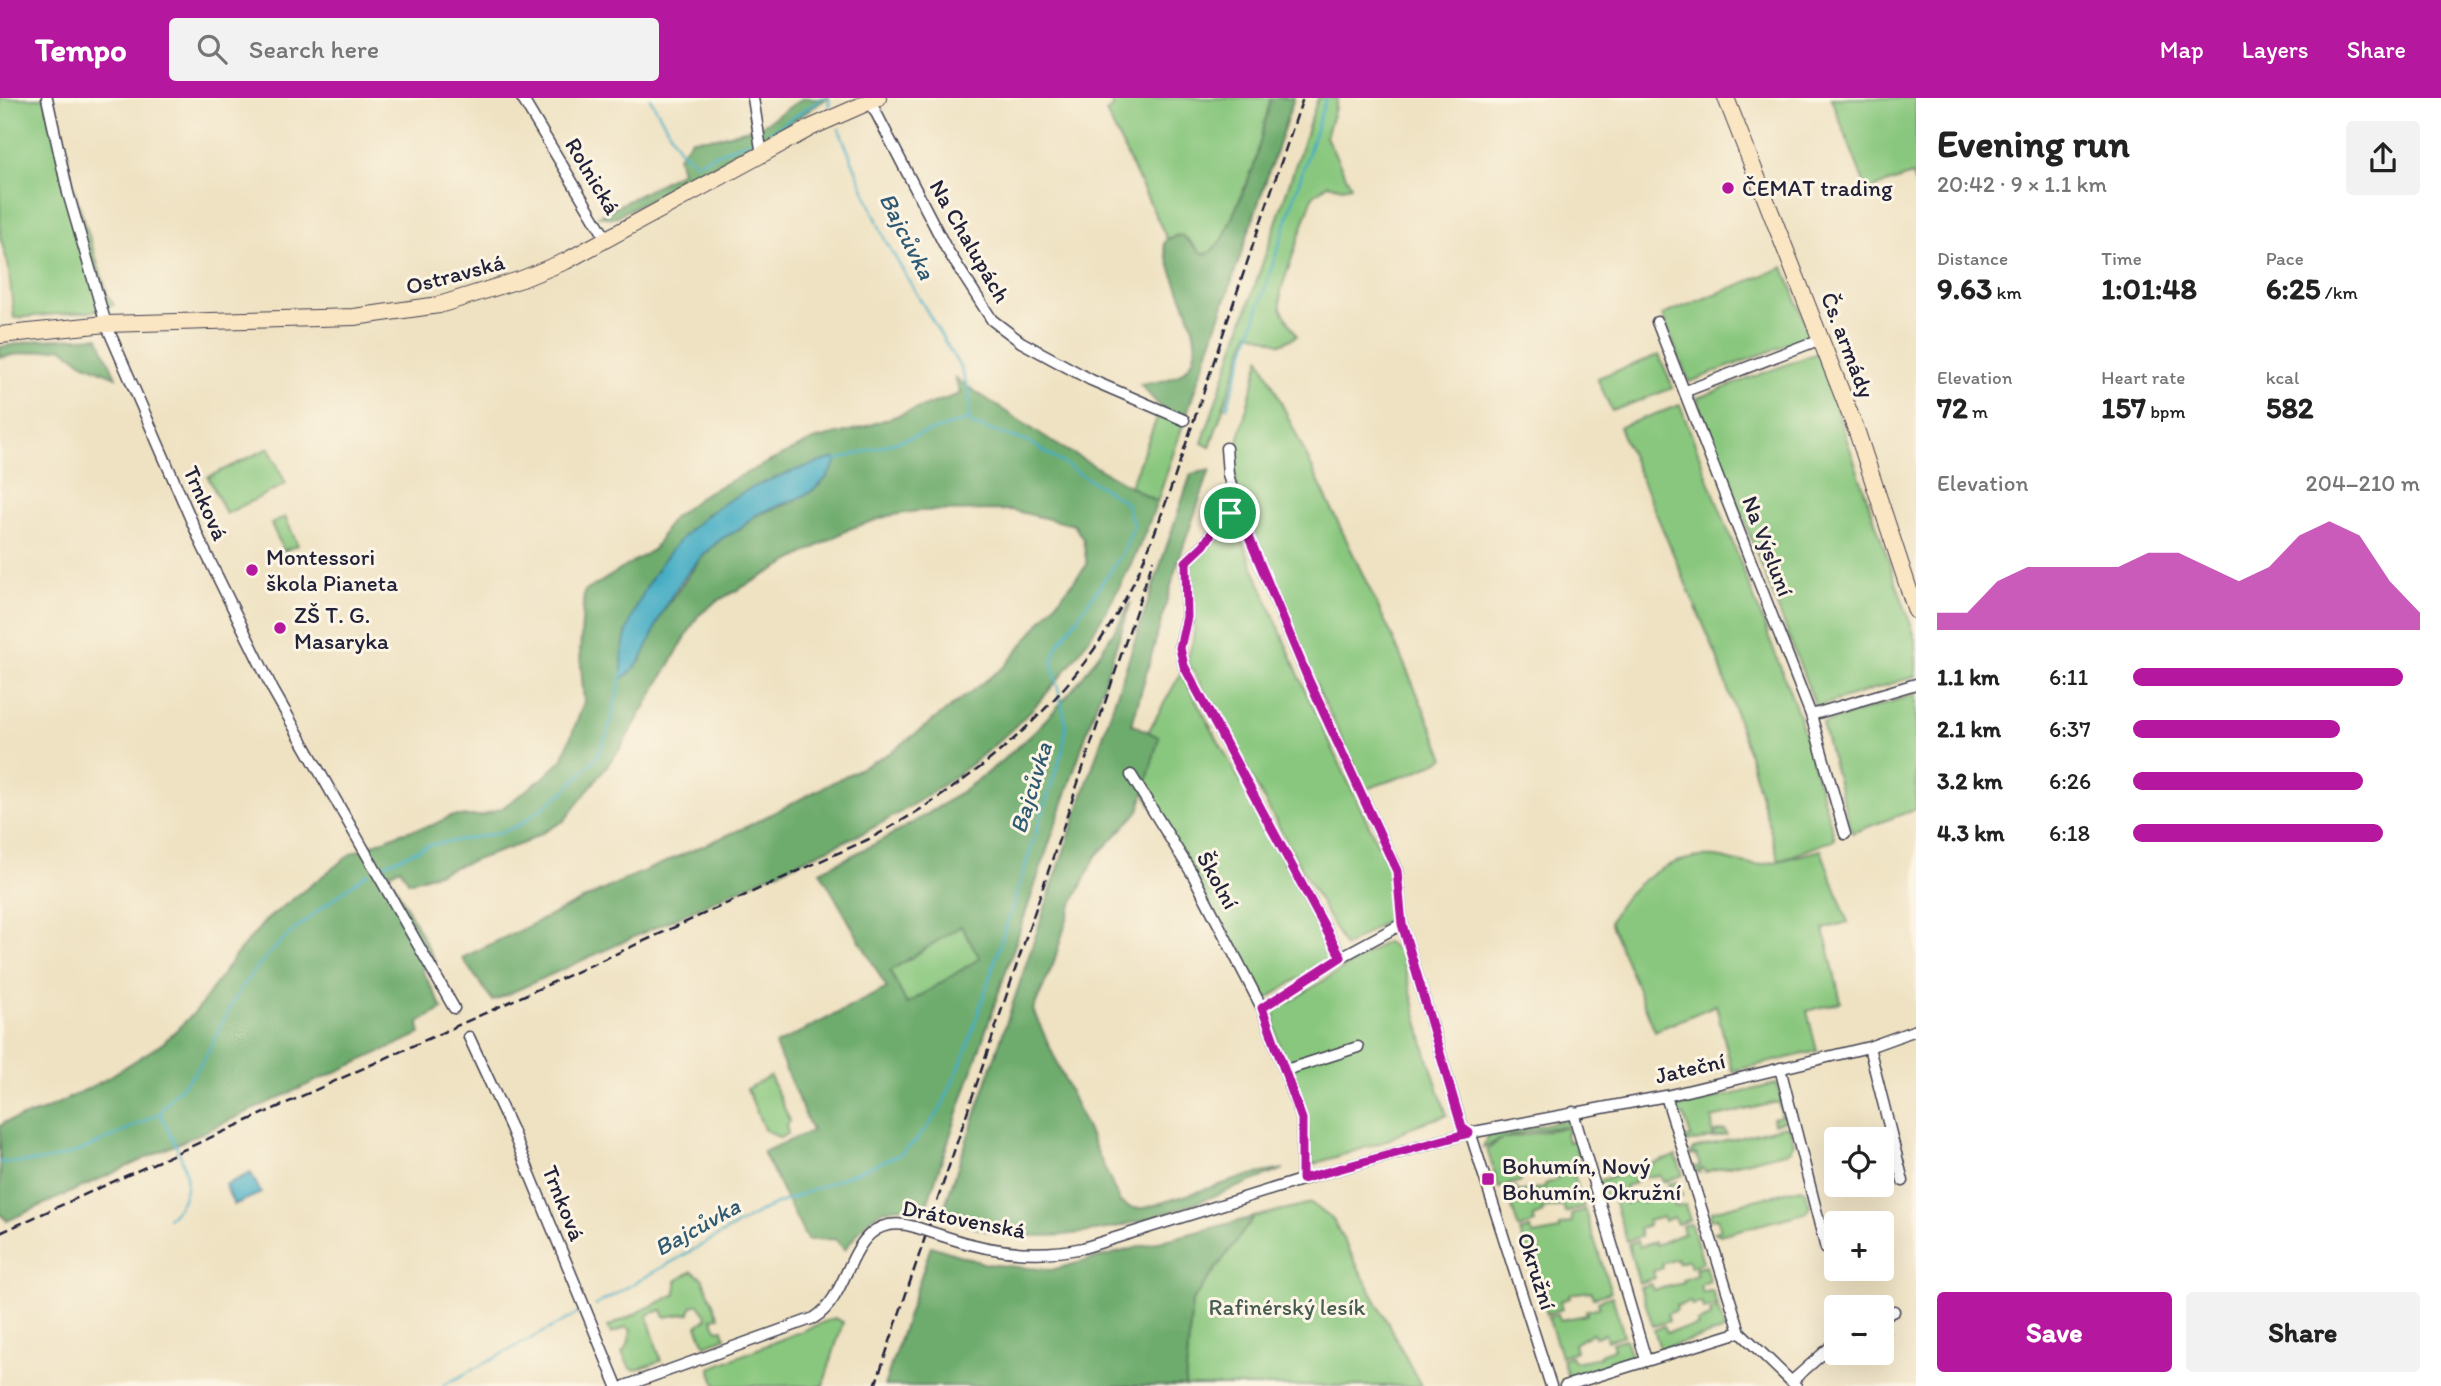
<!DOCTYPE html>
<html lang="en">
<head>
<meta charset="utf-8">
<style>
  :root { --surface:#fff; --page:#f2f2f2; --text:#222; --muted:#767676; --accent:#b5179e }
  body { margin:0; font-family:Itim,sans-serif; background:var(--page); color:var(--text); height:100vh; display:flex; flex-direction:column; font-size:26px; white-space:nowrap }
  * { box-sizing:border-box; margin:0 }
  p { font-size:23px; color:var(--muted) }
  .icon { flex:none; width:38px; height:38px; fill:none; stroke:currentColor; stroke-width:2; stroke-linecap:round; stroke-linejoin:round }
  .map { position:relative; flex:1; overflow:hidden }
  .sheet { display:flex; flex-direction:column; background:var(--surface); width:525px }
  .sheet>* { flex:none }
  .controls { position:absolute; left:1824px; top:1029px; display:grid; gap:14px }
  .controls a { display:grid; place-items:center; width:70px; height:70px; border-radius:7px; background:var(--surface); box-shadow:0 7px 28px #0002; font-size:35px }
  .pin { position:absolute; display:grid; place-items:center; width:60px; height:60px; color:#fff; margin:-30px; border:4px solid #fff; border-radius:50%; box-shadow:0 2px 7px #0007 }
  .round { display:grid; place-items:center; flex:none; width:74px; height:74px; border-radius:7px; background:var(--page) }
  .head { display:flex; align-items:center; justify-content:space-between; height:119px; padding:0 21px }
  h1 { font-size:38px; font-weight:700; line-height:52px }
  .stats { display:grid; grid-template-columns:repeat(3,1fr); gap:10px; height:119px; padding:7px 21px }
  .stats div { display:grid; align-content:center }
  .stats b { font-size:30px; font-weight:700 }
  .stats small { font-size:19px; font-weight:400 }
  .stats p { font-size:19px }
  .chart { height:196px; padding:14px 21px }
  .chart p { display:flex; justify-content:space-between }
  .chart svg { width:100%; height:126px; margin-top:7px; fill:var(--accent); opacity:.7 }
  .action { display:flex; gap:14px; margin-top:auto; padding:14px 21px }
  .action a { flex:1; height:80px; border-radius:7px; background:var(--accent); color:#fff; font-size:28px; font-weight:700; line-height:80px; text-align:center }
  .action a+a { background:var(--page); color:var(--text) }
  ul { padding:0 21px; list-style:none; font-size:23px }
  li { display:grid; grid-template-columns:112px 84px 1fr; align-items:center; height:52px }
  li i { height:18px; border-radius:9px; background:var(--accent) }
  header { display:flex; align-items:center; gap:42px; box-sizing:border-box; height:98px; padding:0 35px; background:var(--accent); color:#fff }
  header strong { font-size:33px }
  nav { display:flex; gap:38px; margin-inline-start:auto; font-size:24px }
  .search { width:490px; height:63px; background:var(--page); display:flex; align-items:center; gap:18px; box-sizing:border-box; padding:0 24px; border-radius:7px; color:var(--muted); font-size:26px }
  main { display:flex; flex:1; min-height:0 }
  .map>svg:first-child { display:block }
</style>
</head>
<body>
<header>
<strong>Tempo</strong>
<div class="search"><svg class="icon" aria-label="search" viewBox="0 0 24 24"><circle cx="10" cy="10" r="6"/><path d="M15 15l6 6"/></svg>Search here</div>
<nav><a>Map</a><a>Layers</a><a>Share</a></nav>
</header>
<main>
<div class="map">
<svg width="1916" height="1288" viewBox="0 0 1916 1288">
  <rect width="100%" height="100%" fill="#fcf5e5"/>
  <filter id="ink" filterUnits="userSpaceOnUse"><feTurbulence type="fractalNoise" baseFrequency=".0143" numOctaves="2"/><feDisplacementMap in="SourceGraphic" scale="14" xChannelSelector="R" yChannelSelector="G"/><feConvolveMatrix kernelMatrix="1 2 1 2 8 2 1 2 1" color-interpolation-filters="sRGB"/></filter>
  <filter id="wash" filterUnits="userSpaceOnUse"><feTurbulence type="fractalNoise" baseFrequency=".00686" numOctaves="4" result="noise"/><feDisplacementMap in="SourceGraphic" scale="28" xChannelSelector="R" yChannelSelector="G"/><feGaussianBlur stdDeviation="1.57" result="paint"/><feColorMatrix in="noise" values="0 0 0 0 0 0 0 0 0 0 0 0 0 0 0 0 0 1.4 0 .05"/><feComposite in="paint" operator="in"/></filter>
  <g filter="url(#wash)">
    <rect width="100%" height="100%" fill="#efe2c2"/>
    <path fill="#89c77e" stroke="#56745c" stroke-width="2" d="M0,0h51l13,59 44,140 6,8 -20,6 -80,7 -6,-54 -8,-27z
      M1112,0h159l-17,68 -31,73 -9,13 -13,1 -13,-14 -11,-4 -10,4 -61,-127 7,-5z
      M1318,0h20l-12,39 25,49 -9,2 -14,-4 -15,12 -32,94v18l16,28 -16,8 -32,-12 -39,115 -8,-4z
      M1831,0h85v89l-4,-12 -45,15z
      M1784,169l26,69 -121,46 -27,-67z
      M1817,255l99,287v36l-100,31 -119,-309z
      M1659,257l14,33 -61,23 -15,-33z
      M1260,260l132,278 53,122 -32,15 -47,16 -47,-98 -76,-177 -11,-50z
      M1680,307l118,308 37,126 -56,22 42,-11 27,72 -24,7 17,73 -34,9 10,40 -85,20 -16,-66 -61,26 -45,-109c17,-39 62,-68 105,-65 14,1 30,9 43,8 7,0 14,-3 21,-4l-32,-113 -31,-94 -97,-227z
      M1161,310l25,8 -29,86 -27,-16z
      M269,350l17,36 -60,30 -18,-37z
      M285,419l13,28 -14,6 -13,-27z
      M1232,419l74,175 85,180 3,40 -5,7 -44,28 -158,-287c12,-32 9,-56 0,-88l2,-7z
      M1181,575l154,281 -71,47 -135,-235z
      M1916,596v115l-64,24 -30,-109z
      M961,828l19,32 -73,47 -17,-34z
      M1386,844l15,10 24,97 22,66 -31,10 -30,16 -79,25c2,-21 2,-43 -4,-64 -8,-29 -34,-61 -27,-92z
      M770,978l20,45 -4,5 2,7 -8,5 -16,-9 -17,-40z
      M1776,986l11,29 -3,8 -11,3 -1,-6 10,-2 -4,-14 -66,16 1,19 3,-5 9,-2 2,5 -41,8 -2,-3 7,-3 -7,-22 -7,1 -2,-6 5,-3z
      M1566,1022l6,6c-32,2 -62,6 -89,22l4,-12z
      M1785,1028l5,3 4,14 -5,8 -84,21 -2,-3 -4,1 1,3 -6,-2 -1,-3 7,-2 -4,-12 -6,1 3,-6z
      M1561,1030l10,2 -5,4 2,8 6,-2 6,21 -28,9 -3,-6 -21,3 1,4 -10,3 2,7 -22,7 -12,-39 15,-10z
      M1676,1058l7,19 -20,7 -3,-7 -26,4 1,4 -10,3 2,7 -24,8 -5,-20z
      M1572,1070l12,39 -19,6 -2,-7 -21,3 1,4 -10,4 2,6 -16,6 -13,-39 10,-3 2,5 27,-5v-3l13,-5 -1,-6z
      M1677,1084l5,14 -9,3 2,8 10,-2 5,15 -13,4 -3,-7 -10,4 -1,-4 -15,4 1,4 -10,4 2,7 -14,5 -13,-40 9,-2 2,5 16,-4 1,3 28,-13 -2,-6z
      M1801,1090l5,4 4,15 -5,6 -85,22 -6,-3 7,-2 -4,-12 -7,2 2,-9z
      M1311,1105l22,17 88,166h-236l7,-85 62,-84z
      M1585,1112l26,82 -18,6 -2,-7 -22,3 1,4 -10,3 2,8 -15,5 -27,-82 10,-3 3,6 26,-5v-4l13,-4 -1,-7z
      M1691,1126l12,38 -12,5 -3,-7 -10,3 -1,-4 -15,5 1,4 -10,3 2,7 -16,5 -11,-39 9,-3 2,6 15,-5 2,3 28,-12 -2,-7z
      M1705,1168l5,15 -10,4 3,8 9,-3 5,15 -13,4 -2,-7 -10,3 -2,-3 -14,4 1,4 -10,4 2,7 -16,5 -13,-39 11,-3 2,6 31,-7 -1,-3 14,-5 -2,-6z
      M692,1173l10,7 17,39 -7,1 5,12 6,-1 2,9 -20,7 -8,-19 10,-8 -8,-14 -7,2 -2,7 -25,4 -3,-7 -15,5 14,46 -25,9 -6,-2 -8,-15 6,-8 3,-15 -5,-3 -15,7 -3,-7 68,-33v-13z
      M1612,1198l12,39 -17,6 -2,-7 -10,3 -2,-4 -19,11 2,7 -15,5 -13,-39 10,-3 2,6 27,-5 -1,-4 14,-4 -2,-6z
      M1718,1210l7,22 -65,19 -6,-19 10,-4 3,6 31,-6 -1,-4 14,-5 -1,-6z
      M834,1220l9,4 -20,64h-107l-6,-18z
      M1625,1241l7,20 -63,21 -7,-21 9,-3 3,6 27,-5 -1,-3 14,-5 -2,-6z"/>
    <path fill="#6eac6d" stroke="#486754" stroke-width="2" fill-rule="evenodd" d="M803,0h24l-60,41 -154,79 -14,-2 83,-44 -4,-15 14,-18 27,-2 44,-12z
      M1271,0h23l-108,318 -25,-8 -21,-24c104,-6 31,-89 24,-140l3,-5 15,-4 19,18 7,1 15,-15 31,-73z
      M98,239l18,40 -33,-14 -21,-15 -62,9v-10l39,-7z
      M955,280l94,62 108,62c-56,154 -147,253 -292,330l-372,169 -31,-43 162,-78 122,-53 144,-74 115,-87 82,-101 -4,-26 -9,-14 -63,-15 -94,1 -29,5 -39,13 -132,72 -19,15 -78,133 -56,72 -40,22 -98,34 -17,5 -9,-14 -11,6 46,87 -13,9 21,39 -24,13 1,12 -413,187 -7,-8v-86l5,-5 38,-11 58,-29 62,-39 35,-34 37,-53 31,-36 86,-67 49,-20 32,-8 18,-9h30l21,-8 41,-30 19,-18 22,-58 -4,-50 4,-60 70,-43 17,-29 33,-26 109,-54 45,-11 102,-35zM835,360l-39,43 -42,15 -14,14 -17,7 -21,20 -40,56 -22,49 65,-147 56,-31z
      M1210,372l-33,95 -45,159 27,13 -20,74 -43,45 -25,50 -18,59 -20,45 87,192 11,6h14l106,-33 33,-6c-94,36 -195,83 -297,62 -15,-3 -31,-11 -45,-17l249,-740z
      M1131,504l-206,608c-43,-10 -56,7 -80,40l-10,-11 -28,1 -44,-88 49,-21 -37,-86 112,-57 -67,-117c136,-63 238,-135 311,-269zM961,828l19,32 -73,46 -17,-33z
      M1254,1119l-62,84 -7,85h-301l47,-140 55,18 65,6z"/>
    <path fill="#45adc4" stroke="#346880" stroke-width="2" d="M835,360l2,2c-18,40 -46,38 -81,55 -6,3 -10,10 -16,14 -6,4 -13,6 -19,10 -23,18 -47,49 -60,76 -11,22 -16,49 -38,63 -4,-26 3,-48 14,-72 40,-89 107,-123 198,-148z
      M251,1075l10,20 -27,12 -9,-20z"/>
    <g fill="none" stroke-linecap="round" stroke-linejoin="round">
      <path stroke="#45adc4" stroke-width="2.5" d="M650,0l30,52 16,13 42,-18 16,-4
        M829,8v-8
        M769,35l54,-35
        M1227,309l99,-309
        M837,362l131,-40
        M383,767l46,-20 71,-12 21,-9 44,-33 32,-35 10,-22 16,-62
        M0,1064c63,5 105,-22 160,-49
        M168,1120c38,-32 8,-69 -8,-105 9,-18 27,-29 38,-45 15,-21 24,-48 38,-71 30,-51 85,-89 132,-124
        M596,1207l171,-97 132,-53 16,-13 24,-30 26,-58 98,-305 3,-26 -14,-61 6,-17 65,-92 11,-28 -9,-23 -96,-60 -56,-17 -4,-5 1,-26 -9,-25 -76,-129 -46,-111
        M442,1288l135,-72"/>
    </g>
  </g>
  <g filter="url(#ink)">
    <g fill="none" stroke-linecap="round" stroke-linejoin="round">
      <defs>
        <path id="minor" d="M47,0l21,95 38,131 96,221 71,145 181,318
          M522,0l85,142
          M753,0l9,57
          M870,3l76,147 46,72 29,22 70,38 93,40
          M1657,224l154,393 34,119
          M1686,293l135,-52
          M1226,350l2,26 10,37 71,170 88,190 5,53 60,203 10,11 79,248
          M1238,413l-17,8 -17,26 -18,17 1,55 -7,30 4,19 157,291
          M1811,617l105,-31
          M1131,677l62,100 69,133 40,111v60
          M1262,910l79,-51 61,-33
          M469,939l42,91 106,258
          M1869,949l34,134
          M1780,970l46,181
          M1286,972l72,-23
          M1666,998l74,236
          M1573,1014l73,248
          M943,1138c46,16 92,22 140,12l234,-73 152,-42 197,-37 203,-49 47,-17
          M1881,1219l13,-6
          M1881,1226l3,9
          M1792,1283l44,-39
          M625,1288l189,-68c42,-25 32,-110 101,-91
          M1565,1288l175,-54 56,54"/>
        <path id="secondary" d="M1726,0l131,334 59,179
          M0,237l106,-11 248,-7 85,-12 83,-26 44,-18 246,-134 66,-29"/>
      </defs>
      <use href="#minor" stroke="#413f4f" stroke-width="13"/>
      <use href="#secondary" stroke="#413f4f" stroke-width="18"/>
      <use href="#minor" stroke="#fff" stroke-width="10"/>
      <use href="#secondary" stroke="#fbe6c4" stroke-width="16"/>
      <path stroke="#22223b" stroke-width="2.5" stroke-dasharray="10 5" stroke-linecap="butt" d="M0,1135l869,-394c113,-60 215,-147 269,-266 26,-58 44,-120 65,-179 33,-99 66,-197 100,-296
        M875,1288l278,-826"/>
      <defs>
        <path id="minor-bridge" d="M915,1129l28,9"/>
      </defs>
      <use href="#minor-bridge" stroke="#413f4f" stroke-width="13" stroke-linecap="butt"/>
      <use href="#minor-bridge" stroke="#fff" stroke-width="10"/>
    </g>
  </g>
  <g fill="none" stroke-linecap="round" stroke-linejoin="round" filter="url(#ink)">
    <defs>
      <path id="route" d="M1238,413l71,170 88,190 5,53 60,204 7,5 -167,46v-60l-40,-111 79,-51 -157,-291 -4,-18 7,-31 -1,-55 18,-17 17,-26z"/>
    </defs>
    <use href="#route" stroke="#fff" stroke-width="14"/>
    <use href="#route" stroke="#b5179e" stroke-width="9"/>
  </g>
  <g fill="#b5179e" stroke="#fcf5e5" stroke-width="2.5">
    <circle cx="1728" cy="90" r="7"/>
    <circle cx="252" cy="472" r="7"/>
    <circle cx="280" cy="530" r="7"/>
    <rect x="1481" y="1074" width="14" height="14" rx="3.5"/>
  </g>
  <g text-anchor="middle" stroke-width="6" stroke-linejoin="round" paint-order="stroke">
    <g font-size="23" fill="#22223b" stroke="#fcf5e5">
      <text transform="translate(593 78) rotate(59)" y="8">Rolnická</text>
      <text transform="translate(970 143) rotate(60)" y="8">Na Chalupách</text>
      <text transform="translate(455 176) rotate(-15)" y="8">Ostravská</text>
      <text transform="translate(1848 247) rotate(69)" y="8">Čs. armády</text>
      <text transform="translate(206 405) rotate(66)" y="8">Trnková</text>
      <text transform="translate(1768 448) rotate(69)" y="8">Na Výsluní</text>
      <text transform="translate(1218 782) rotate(61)" y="8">Školní</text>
      <text transform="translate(1690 970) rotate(-13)" y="8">Jateční</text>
      <text transform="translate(564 1105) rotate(68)" y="8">Trnková</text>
      <text transform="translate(964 1121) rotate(11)" y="8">Drátovenská</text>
      <text transform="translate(1537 1173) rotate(72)" y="8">Okružní</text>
    </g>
    <g font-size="23" fill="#22223b" stroke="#fcf5e5" text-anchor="start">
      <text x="1742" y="98">ČEMAT trading</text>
      <text x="266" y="467">Montessori<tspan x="266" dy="26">škola Pianeta</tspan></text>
      <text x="294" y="525">ZŠ T. G.<tspan x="294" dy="26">Masaryka</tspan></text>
      <text x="1502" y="1076">Bohumín, Nový<tspan x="1502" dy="26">Bohumín, Okružní</tspan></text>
    </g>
    <g font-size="23" fill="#465c52" stroke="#fcf5e5">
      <text x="1287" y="1217">Rafinérský lesík</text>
    </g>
    <g font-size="24" font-style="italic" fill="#305a72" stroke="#fcf5e5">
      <text transform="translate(907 138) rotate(63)" y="8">Bajcůvka</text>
      <text transform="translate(1031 690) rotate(-73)" y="8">Bajcůvka</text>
      <text transform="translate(697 1129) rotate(-29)" y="8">Bajcůvka</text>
    </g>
  </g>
</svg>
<div class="controls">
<a><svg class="icon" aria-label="locate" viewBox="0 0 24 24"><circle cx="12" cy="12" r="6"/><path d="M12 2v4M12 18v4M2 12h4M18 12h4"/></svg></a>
<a>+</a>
<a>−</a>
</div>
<div class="pin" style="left:1230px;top:415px;background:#1e9e55"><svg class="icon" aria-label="arrive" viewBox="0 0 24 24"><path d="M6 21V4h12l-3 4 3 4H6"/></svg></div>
</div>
<section class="sheet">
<div class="head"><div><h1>Evening run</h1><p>20:42 · 9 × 1.1 km</p></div><a class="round"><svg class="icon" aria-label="share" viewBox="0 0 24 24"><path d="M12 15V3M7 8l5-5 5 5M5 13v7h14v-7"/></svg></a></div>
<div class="stats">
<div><p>Distance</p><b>9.63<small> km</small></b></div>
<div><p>Time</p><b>1:01:48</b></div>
<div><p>Pace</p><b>6:25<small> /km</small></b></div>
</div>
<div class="stats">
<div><p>Elevation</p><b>72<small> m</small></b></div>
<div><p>Heart rate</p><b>157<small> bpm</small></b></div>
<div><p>kcal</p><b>582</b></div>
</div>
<div class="chart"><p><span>Elevation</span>204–210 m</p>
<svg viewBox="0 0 160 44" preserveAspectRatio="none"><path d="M0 44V38L10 38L20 27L30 22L40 22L50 22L60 22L70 17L80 17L90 22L100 27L110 22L120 11L130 6L140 11L150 27L160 38V44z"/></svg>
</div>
<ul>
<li><b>1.1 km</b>6:11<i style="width:94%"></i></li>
<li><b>2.1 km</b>6:37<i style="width:72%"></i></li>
<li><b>3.2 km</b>6:26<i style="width:80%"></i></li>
<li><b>4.3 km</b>6:18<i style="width:87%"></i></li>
</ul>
<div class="action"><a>Save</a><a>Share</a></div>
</section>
</main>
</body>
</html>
